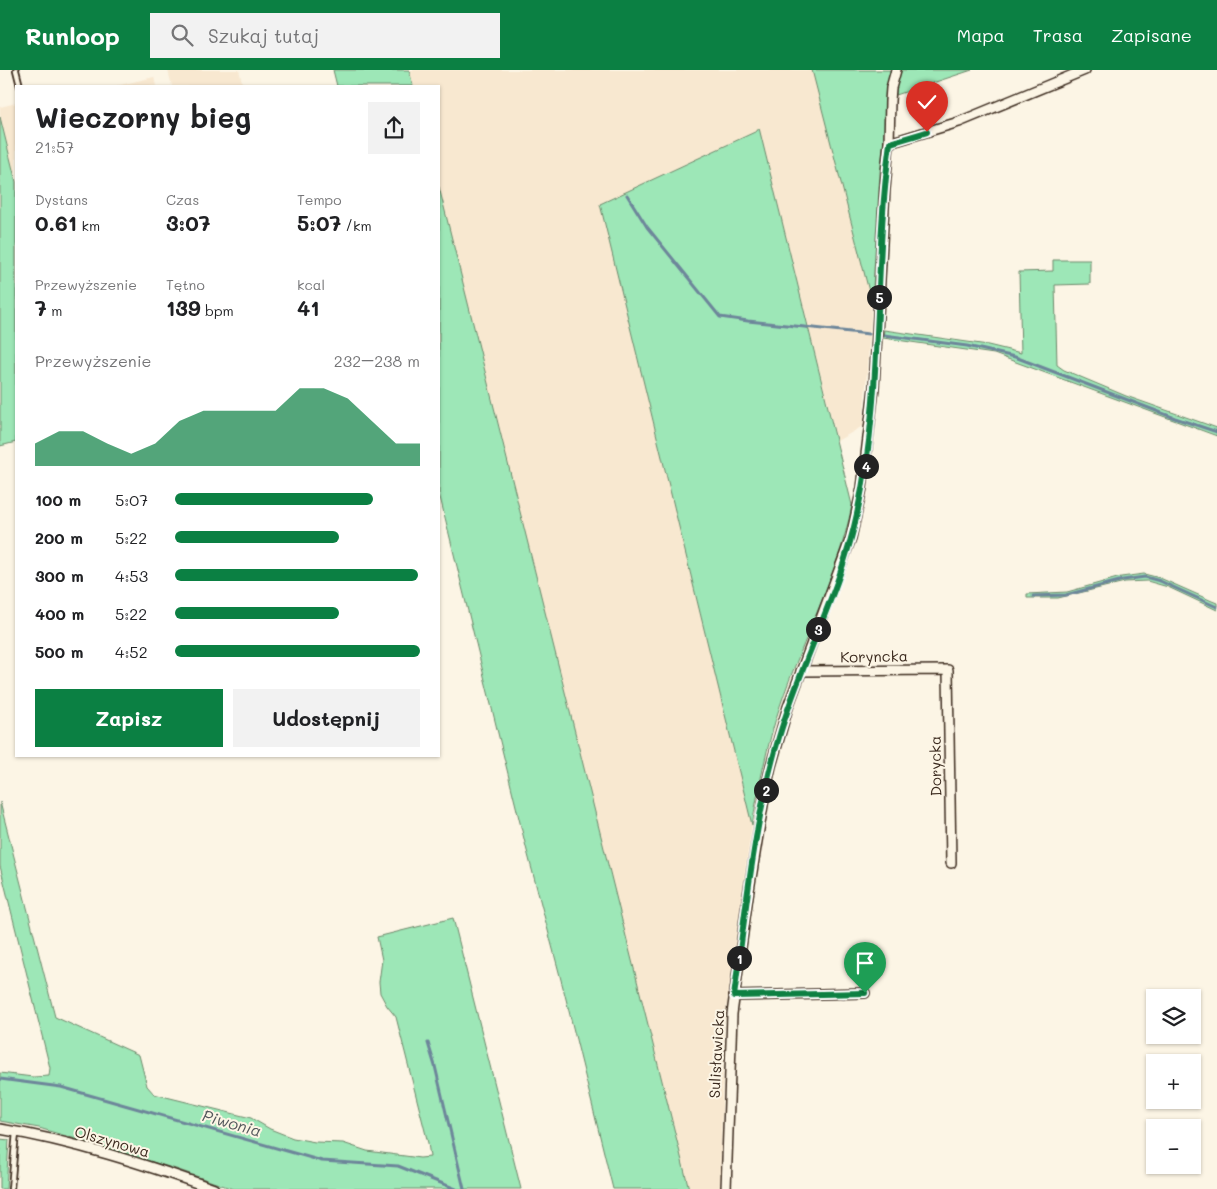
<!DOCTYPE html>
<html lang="pl">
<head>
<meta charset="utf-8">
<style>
  :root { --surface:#fff; --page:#f2f2f2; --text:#202124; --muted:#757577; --accent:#0b8043 }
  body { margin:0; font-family:Mali,sans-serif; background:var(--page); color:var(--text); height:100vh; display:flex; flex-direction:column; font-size:19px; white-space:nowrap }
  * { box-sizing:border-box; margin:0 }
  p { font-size:16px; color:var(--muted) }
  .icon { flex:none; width:28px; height:28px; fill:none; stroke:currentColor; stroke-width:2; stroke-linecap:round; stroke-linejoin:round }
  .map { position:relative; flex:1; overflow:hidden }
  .panel { position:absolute; left:15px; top:15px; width:425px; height:672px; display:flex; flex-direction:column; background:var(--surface); border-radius:0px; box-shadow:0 1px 4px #0004 }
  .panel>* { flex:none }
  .tools { position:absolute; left:1146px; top:919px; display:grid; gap:10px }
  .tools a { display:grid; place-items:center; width:55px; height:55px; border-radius:0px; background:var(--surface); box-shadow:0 1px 4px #0004; font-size:25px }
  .pin { position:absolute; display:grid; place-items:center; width:42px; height:42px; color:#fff; margin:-51px -21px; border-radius:50% 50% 50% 0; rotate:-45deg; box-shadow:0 0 5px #0007 }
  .pin .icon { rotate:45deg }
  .km { position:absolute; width:25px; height:25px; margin:-12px; border-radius:50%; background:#222; color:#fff; font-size:14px; line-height:25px; text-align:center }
  .round { display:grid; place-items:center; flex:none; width:52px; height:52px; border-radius:0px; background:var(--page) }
  .summary { display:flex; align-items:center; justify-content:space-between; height:85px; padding:0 20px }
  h1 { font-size:28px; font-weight:800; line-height:38px }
  .figures { display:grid; grid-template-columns:repeat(3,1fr); gap:8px; height:85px; padding:5px 20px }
  .figures div { display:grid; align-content:center }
  .figures b { font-size:21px; font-weight:800 }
  .figures small { font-size:14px; font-weight:400 }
  .figures p { font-size:14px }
  .chart { height:140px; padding:10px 20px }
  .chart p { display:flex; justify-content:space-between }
  .chart svg { width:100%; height:90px; margin-top:5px; fill:var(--accent); opacity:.7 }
  .primary-button { display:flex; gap:10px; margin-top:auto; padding:10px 20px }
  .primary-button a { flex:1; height:58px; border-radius:0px; background:var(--accent); color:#fff; font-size:20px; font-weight:800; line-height:58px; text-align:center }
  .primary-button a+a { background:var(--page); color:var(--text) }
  ul { padding:0 20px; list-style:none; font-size:16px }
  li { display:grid; grid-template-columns:80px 60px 1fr; align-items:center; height:38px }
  li i { height:12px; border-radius:6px; background:var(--accent) }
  header { display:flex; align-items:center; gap:30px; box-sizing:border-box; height:70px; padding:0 25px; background:var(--accent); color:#fff }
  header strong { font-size:24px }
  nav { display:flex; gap:28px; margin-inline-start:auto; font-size:18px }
  .search { width:350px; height:45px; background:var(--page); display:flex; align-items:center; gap:12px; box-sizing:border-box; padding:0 18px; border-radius:0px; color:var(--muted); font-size:19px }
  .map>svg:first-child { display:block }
</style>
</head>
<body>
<header>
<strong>Runloop</strong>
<div class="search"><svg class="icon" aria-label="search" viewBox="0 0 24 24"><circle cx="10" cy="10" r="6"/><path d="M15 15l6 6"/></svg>Szukaj tutaj</div>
<nav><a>Mapa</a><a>Trasa</a><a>Zapisane</a></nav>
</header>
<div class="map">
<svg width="1217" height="1119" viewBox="0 0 1217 1119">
  <rect width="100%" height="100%" fill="#fcf5e5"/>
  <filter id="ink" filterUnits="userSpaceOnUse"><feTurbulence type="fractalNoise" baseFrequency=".02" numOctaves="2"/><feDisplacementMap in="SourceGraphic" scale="10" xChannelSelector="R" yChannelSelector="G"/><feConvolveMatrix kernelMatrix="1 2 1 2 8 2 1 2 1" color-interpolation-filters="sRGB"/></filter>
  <g filter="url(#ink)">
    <path fill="#f8e8d0" d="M168,0h71l4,16h-71z
      M409,0h403l60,233 -9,123 -26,15 -78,-313 -2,3 -157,73 152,621 -28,200 -4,164h-31l-250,-1002v-101h-26z
      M154,7l2,9h-40z
      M16,33v79l-16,-65v-10z"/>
    <path fill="#9de7b7" stroke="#6c886a" d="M333,0h76l4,16h-76z
      M812,0h79l-5,21 -1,41 -5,40 -8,131z
      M900,0h72l-76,25v-11z
      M0,47l16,65v260l-16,4z
      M759,58l93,377c-14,71 -49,133 -72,201 -13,39 -21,79 -28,119l-152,-621 157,-73z
      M439,117l250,1002h-76l-48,-194 -39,-148 -87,-354z
      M1053,190h37v24l-35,1 2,80 7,5 62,26 91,32v8l-223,-82 -111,-16 1,-8 104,15 33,8 -2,-81 34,-1z
      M1144,504l16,4 52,23 5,2v7l-49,-23 -21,-6 -22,1 -67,16h-31v-4l40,-2 54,-15z
      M0,732l55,215 84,38 8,31 7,8 97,24 19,11 23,9 22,4 28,1 24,8 53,7 10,-1 -2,-14 -32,-126 -9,-11 -7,-13 -1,-11 3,-22 -5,-23 76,-19 68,271h-288l-57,-20 -137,-41 -39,-7v-48l33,4 16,-1 1,-8 -50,-202z
      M0,1069l9,1 -3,49h-6z"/>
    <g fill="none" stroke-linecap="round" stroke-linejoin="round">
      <path stroke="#6d869a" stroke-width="3" d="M627,125l20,32 73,90 28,4 121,13
        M884,265l83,11 48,11 160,61 42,14
        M1033,526l33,-1 57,-15 22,-3 15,4 57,26
        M428,973l7,23 29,123
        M0,1009l61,8 261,74 76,5 58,23"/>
      <defs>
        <path id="lane" d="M16,0l4,16
          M11,1119l5,-57"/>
        <path id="street" d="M889,73l70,-21 126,-52
          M801,601l147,-1 3,193
          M734,926l131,-3
          M0,1059c73,12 144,35 214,60
          M726,1119l6,-175 16,-118 17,-103 6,-27 17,-59 63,-169 11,-50 12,-100 11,-199 4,-46 1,-42 1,-13 5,-18"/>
      </defs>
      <use href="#lane" stroke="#3b2a1e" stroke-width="8"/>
      <use href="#street" stroke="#3b2a1e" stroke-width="12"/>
      <use href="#lane" stroke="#fcf5e5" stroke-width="4.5"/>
      <use href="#street" stroke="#fcf5e5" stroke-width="9"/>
    </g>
  </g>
  <g fill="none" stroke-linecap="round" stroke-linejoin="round" filter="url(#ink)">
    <defs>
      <path id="route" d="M865,923l-131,3c12,-85 20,-177 45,-259 22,-75 62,-147 78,-223 27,-122 16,-248 33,-371l37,-11"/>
    </defs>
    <use href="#route" stroke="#fff" stroke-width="10"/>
    <use href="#route" stroke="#0b8043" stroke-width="6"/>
  </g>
  <g text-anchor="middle" stroke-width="4" stroke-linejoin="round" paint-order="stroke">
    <g font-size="15" fill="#3b2a1e" stroke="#fcf5e5">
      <text transform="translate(874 587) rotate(-1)" y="5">Koryncka</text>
      <text transform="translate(936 696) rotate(-91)" y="5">Dorycka</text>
      <text transform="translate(717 984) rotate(-87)" y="5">Sulisławicka</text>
      <text transform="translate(112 1072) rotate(16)" y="5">Olszynowa</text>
    </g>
    <g font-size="16" font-style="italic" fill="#54585c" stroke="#fcf5e5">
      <text transform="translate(232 1053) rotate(16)" y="6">Piwonia</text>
    </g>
  </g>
</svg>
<div class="tools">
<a><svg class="icon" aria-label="layers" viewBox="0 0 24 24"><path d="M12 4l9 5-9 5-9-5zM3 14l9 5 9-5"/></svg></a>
<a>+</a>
<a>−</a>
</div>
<div class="pin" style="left:865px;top:923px;background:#1e9e55"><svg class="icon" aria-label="arrive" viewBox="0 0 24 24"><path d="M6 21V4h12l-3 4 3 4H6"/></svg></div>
<div class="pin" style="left:927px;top:62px;background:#d93025"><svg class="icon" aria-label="check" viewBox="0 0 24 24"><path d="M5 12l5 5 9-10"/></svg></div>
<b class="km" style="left:739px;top:888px">1</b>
<b class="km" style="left:766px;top:720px">2</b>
<b class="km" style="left:818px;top:559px">3</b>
<b class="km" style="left:866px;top:396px">4</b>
<b class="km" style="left:879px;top:227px">5</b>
<section class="panel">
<div class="summary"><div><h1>Wieczorny bieg</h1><p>21:57</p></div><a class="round"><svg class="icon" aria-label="share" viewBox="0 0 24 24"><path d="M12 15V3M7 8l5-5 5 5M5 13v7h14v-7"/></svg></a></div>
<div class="figures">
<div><p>Dystans</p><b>0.61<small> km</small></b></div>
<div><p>Czas</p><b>3:07</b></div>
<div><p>Tempo</p><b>5:07<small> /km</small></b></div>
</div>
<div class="figures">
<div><p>Przewyższenie</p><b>7<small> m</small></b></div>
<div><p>Tętno</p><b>139<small> bpm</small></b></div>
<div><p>kcal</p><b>41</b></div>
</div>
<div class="chart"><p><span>Przewyższenie</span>232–238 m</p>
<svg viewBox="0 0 160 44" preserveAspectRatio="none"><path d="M0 44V33L10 27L20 27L30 33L40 38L50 33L60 22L70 17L80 17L90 17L100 17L110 6L120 6L130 11L140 22L150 33L160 33V44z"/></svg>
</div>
<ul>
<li><b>100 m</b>5:07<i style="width:81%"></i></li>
<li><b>200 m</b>5:22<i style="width:67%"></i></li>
<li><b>300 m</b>4:53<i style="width:99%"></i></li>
<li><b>400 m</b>5:22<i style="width:67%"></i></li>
<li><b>500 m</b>4:52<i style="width:100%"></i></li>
</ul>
<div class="primary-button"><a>Zapisz</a><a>Udostępnij</a></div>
</section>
</div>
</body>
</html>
